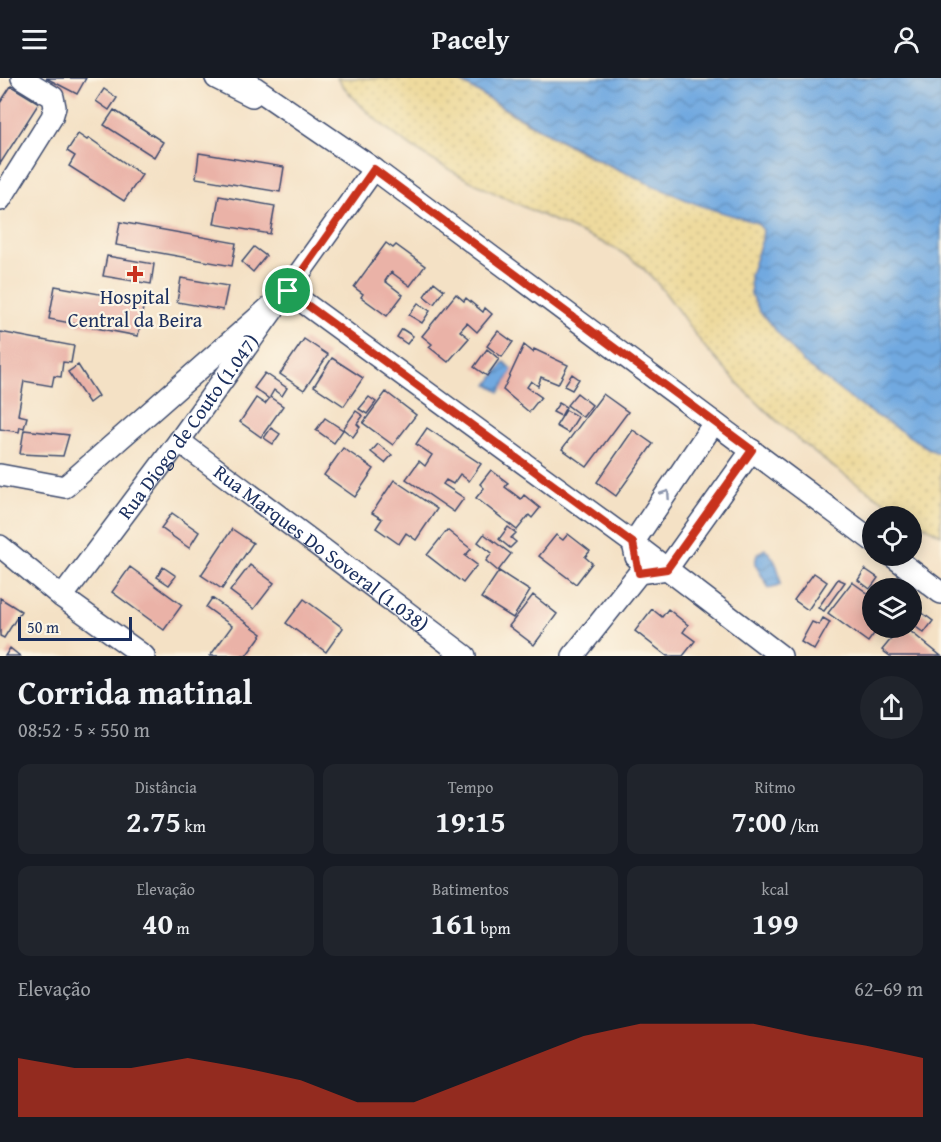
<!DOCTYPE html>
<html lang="pt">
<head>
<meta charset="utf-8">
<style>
  :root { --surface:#171b24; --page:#20242c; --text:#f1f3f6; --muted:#9ea1a6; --accent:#c8321e }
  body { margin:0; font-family:"Gentium Book Plus",serif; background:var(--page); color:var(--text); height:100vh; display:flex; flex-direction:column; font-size:22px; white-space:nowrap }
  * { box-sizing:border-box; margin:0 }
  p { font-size:20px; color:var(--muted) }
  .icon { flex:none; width:33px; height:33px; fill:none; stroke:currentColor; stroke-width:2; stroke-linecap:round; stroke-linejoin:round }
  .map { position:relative; height:578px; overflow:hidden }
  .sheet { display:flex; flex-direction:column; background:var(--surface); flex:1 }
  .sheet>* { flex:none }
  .tools { position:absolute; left:862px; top:428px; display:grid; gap:12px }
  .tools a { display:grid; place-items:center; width:60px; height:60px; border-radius:50%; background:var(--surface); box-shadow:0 3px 15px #0003; font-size:30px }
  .scale { position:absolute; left:18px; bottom:15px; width:114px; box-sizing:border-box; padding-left:6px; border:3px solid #1b2f5e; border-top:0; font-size:16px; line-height:21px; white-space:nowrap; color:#1b2f5e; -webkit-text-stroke:4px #fcf5e5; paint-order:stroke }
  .pin { position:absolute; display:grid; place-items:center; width:51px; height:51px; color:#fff; margin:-26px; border:3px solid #fff; border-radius:50%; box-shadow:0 2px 6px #0007 }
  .round { display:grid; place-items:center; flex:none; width:63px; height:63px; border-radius:32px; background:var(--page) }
  .overview { display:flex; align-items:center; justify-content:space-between; height:102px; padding:0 18px }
  h1 { font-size:33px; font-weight:800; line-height:45px }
  .stats { display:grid; grid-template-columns:repeat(3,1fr); gap:9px; height:102px; padding:6px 18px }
  .stats div { display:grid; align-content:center; border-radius:12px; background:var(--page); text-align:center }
  .stats b { font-size:30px; font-weight:800 }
  .stats small { font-size:16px; font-weight:400 }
  .stats p { font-size:16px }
  .chart { height:168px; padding:12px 18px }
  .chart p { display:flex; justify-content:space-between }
  .chart svg { width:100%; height:108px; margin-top:6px; fill:var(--accent); opacity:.7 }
  header { display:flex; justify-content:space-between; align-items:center; height:78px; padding:0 18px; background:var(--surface); font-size:27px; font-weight:800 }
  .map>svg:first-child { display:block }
</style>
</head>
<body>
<header><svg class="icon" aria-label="menu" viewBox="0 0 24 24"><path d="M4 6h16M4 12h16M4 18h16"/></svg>Pacely<svg class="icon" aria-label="person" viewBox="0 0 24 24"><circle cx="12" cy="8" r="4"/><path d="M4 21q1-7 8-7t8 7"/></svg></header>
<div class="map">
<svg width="941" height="578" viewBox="0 0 941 578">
  <defs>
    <pattern id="sand-dots" width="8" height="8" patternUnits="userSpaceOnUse" patternTransform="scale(1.5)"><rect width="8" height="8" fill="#eeda9e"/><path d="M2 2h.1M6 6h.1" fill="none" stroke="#ccbb8a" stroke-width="1.8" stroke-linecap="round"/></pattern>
    <pattern id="water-waves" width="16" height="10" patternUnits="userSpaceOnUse" patternTransform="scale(1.5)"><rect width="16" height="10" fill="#71a9e0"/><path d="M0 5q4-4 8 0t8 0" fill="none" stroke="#5c8ab9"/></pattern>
  </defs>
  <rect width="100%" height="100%" fill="#fcf5e5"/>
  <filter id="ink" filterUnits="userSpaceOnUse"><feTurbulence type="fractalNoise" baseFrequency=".0167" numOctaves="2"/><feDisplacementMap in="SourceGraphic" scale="12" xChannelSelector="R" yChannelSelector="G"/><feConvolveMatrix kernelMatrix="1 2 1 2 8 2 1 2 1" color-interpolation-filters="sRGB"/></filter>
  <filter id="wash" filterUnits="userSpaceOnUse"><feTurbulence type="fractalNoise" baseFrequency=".008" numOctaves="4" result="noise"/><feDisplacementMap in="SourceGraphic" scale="24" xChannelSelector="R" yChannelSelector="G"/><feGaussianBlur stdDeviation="1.35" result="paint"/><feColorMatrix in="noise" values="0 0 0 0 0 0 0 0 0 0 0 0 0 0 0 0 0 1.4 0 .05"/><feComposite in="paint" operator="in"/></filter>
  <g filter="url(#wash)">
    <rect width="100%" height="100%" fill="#f4e1c5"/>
    <path fill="url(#sand-dots)" stroke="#84847e" stroke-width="1.5" d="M337,0h118l57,36 76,42 101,45 68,22 6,6 -1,11 -12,35 1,19 9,18 44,51 51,39 76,48 10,4v81l-29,-16v-3l-8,-2c-20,-13 -41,-26 -61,-40 -49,-34 -94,-77 -134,-122 -28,-32 -47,-75 -85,-98 -17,-11 -39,-19 -57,-27 -80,-38 -176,-76 -230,-149z"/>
    <path fill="url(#water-waves)" stroke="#466c9f" stroke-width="1.5" d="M455,0h486v376l-10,-4 -76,-48 -51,-39 -44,-51 -9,-18 -1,-19 12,-35 1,-10 -6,-7c-23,-8 -48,-13 -70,-23 -83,-34 -156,-74 -232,-122z
      M504,284l9,8 -13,22 -12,-7z
      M765,471c10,9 16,23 15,36l-11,3 -14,-24 2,-10z"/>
    <g id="blocks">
      <path fill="#eab2a7" d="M46,0h40l-9,16z
        M11,8l28,17 -39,61v-61z
        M104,11l13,9 -8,12 -13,-9z
        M114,32l49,32 -9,15 -50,-32z
        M78,56l9,6 2,-2 53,37 -18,26 -55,-35 6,-10 -8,-5z
        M199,75l85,14 -4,25 -84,-14z
        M219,118l56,10 -5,28 -56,-10z
        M120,144l116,21 -4,23 -116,-21z
        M386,165l7,5 3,-3 29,21 -15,20 -19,-14 -6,9 18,14 -16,21 -26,-19 2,-3 -9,-7z
        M254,169l12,9 -13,16 -11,-10z
        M107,178l47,8 -3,20 -48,-8z
        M181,200l47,8 -5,24 -46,-8z
        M434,204l10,8 -10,14 -10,-8z
        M55,208l89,16 -6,34 -89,-17z
        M456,216l8,7 2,-3 17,14 2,-4 7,6 -15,18 -10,-9 -7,8 9,7 -21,24 -19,-15 3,-3 -10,-8z
        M418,225l12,8 -8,12 -13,-8z
        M402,251l11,7 -6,8 -10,-7z
        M498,253l15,11 -11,15 -15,-11z
        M0,254l74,14 -3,17 -8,-1 -2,15 -7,-1 -2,10 -28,-5 -6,34 9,2 -3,11 -4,-1 -1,5 -19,-3z
        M304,261l24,16 -24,35 -24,-16z
        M524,267l9,7 1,-3 34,16 -10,19 -17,-7 -3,9 -7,-5 -4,6 14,10 -12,15 -26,-22z
        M487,271l12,10 -12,17 -13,-9z
        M332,280l31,20 -19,28 -30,-20z
        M78,287l20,31 -9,7 -21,-31z
        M265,295l22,15 -5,8 -8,-6 -4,7 13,9 -22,31 -21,-15 16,-24 9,6 4,-5 -15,-11z
        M572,296l7,5 -7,11 -8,-4z
        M386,314l30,23 -23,30 -30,-22z
        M577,315l15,12 -9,12 -16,-12z
        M603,316l25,18 -41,55 -25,-18z
        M369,319l7,5 -9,12 -8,-5z
        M559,325l7,4 -5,9 -8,-4z
        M566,332l12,7 -10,16 -12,-7z
        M356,333l7,5 -6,8 3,3 -7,10 -10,-8z
        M325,340l18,12 -9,13 -18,-13z
        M271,350l9,6 -7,10 -9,-6z
        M427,350l54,36 -12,17 -9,-7 -7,10 -7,-4 -3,4 21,14 -10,14 -48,-33 13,-18 6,5 7,-11 -16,-11z
        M24,352l45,5 -6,21 -43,-2z
        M633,352l20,14 -37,52 -19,-14z
        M378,366l14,11 -7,8 -14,-11z
        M343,370l31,21 -19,28 -31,-22z
        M491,392l17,13 -3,4 16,12 3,-4 16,13 -8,10 -3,-3 -12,15 -41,-32 8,-10 -4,-4z
        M394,402l43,29 -21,31 -10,-7 -7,11 -23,-16 6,-9 -10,-6z
        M172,435l27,19 -10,16 -28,-20z
        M508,449l8,6 -5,5 5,4 -6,6 -11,-9z
        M232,451l21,14 -31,46 -21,-14z
        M447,452l24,19 -6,7 12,9 -14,18 -36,-28z
        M484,456l27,20 -13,17 -12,-10 6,-8 -14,-11z
        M568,456l22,17 -5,6 7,6 -16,21 -37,-28 17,-21 7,5z
        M250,487l24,18 -20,26 -24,-18z
        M130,489l52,38 -18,25 -52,-38z
        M163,489l13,9 -7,9 -12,-8z
        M865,491l13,9 -8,11 -12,-9z
        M499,493l31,20 -17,27 -32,-20z
        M814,495l13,9 -19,28 -14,-10z
        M838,501l7,3 -21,29 -6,-3z
        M852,504l21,15v30h6l-11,15 -40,-29z
        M533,517l24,19 -23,31 -25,-19z
        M0,520l21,13 -17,27 -4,-2z
        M212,520l50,36 -16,22h-36l22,-30 -26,-19z
        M304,521l39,29 -17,24 -40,-29z
        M652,531l10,8 6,-8 20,16 -5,7 12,9 -12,15h-16l-32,-25z
        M921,534l12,9 -9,12 -12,-9z
        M823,540l7,4 -16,28 -13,-8 11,-20 7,3z
        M901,549h4l36,29h-51l-8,-6z
        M10,570l10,8h-15z"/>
    </g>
  </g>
  <g filter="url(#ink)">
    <use href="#blocks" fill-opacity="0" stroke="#3c4a6d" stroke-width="1.5"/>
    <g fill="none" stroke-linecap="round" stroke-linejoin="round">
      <defs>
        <g id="minor">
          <path d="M216,0l36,18"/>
          <path d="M241,0l133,91 499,372"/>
          <path d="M0,122l52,-83 3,-10 -2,-10 -31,-19"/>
          <path id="s1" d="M179,363l286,215"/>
          <path d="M0,397l65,12 223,-196 345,252 148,113"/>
          <path d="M0,468l62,51 82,59"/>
          <path d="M891,477l50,38"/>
          <path d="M636,479l-3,-14 81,-120"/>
          <path id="s2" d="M62,519l117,-156 195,-272"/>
          <path d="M573,578l66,-83 28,-4 85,-119"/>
        </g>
      </defs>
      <use href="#minor" stroke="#3c4a6d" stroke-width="24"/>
      <use href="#minor" stroke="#fff" stroke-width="21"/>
    </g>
    <defs><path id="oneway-chevron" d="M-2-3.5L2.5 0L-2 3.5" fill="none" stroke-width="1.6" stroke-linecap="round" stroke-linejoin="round" transform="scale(1.5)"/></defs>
    <use stroke="#8d97ae" href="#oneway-chevron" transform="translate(666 416) rotate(-56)"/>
  </g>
  <g fill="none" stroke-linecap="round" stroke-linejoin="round" filter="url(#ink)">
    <defs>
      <path id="route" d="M374,91l378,281 -85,119 -28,4 -6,-30 -345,-252z"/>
    </defs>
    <use href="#route" stroke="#fff" stroke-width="12"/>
    <use href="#route" stroke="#c8321e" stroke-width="8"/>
  </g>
  <path fill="#c8321e" stroke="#fcf5e5" stroke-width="2" d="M132 187h6v6h6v6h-6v6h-6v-6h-6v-6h6z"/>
  <g text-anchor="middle" stroke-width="4.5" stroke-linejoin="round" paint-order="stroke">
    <g font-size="20" fill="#1b2f5e" stroke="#fcf5e5">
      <text x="135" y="226">Hospital<tspan x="135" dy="23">Central da Beira</tspan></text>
    </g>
    <g font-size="20" fill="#1b2f5e" stroke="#fcf5e5">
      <text dy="7" stroke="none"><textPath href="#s2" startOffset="212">Rua Diogo de Couto (1.047)</textPath></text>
      <text dy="7" stroke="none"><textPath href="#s1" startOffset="178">Rua Marques Do Soveral (1.038)</textPath></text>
    </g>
  </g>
</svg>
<div class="tools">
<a><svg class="icon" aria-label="locate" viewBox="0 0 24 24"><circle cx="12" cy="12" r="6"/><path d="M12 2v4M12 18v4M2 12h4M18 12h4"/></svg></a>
<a><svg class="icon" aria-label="layers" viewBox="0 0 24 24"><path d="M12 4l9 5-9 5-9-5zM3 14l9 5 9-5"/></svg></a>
</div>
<div class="scale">50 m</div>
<div class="pin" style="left:288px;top:213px;background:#1e9e55"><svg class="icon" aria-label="arrive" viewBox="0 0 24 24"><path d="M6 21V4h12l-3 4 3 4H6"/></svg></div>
</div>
<section class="sheet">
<div class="overview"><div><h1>Corrida matinal</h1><p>08:52 · 5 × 550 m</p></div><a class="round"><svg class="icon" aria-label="share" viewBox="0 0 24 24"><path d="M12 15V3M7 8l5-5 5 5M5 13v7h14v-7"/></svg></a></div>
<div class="stats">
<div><p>Distância</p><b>2.75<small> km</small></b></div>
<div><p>Tempo</p><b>19:15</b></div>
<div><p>Ritmo</p><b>7:00<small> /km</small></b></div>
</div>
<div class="stats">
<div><p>Elevação</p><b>40<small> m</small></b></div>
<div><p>Batimentos</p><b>161<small> bpm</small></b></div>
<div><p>kcal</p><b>199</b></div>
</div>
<div class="chart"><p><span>Elevação</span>62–69 m</p>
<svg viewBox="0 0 160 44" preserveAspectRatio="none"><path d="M0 44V20L10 24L20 24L30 20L40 24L50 29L60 38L70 38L80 29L90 20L100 11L110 6L120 6L130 6L140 11L150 15L160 20V44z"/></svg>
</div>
</section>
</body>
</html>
